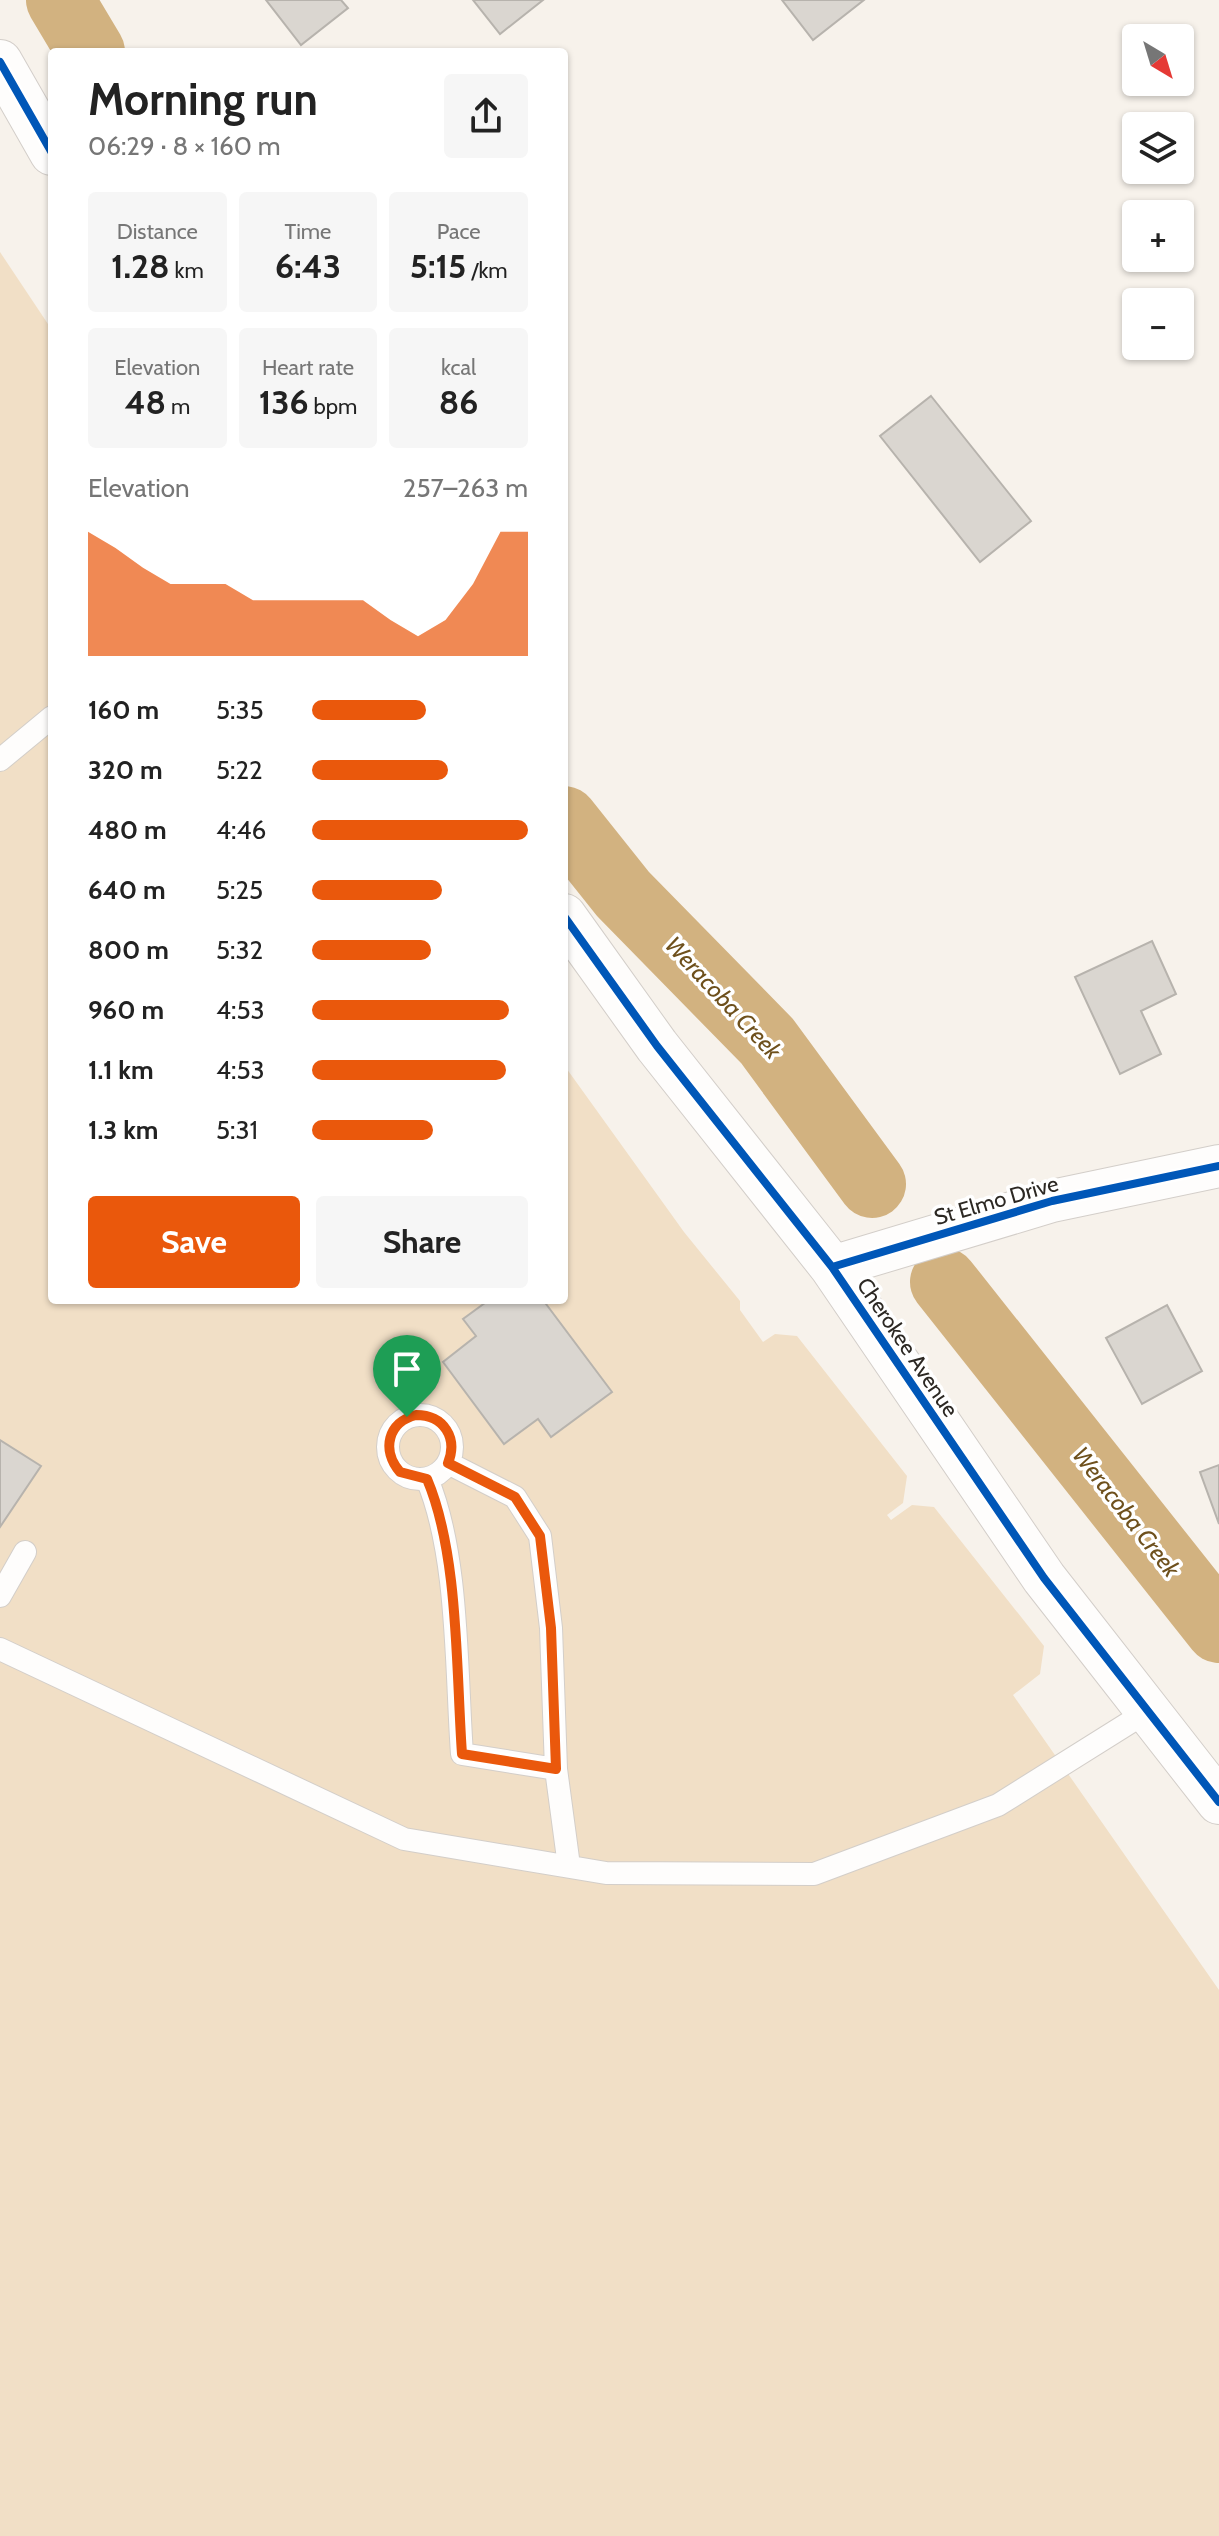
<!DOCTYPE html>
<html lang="en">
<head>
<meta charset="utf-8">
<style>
  :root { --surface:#fff; --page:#f6f6f6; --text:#222; --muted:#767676; --accent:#ea580c }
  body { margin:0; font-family:Cabin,sans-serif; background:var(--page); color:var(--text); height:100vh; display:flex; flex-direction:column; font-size:30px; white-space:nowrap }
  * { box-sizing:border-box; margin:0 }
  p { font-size:26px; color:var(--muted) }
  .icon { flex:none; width:44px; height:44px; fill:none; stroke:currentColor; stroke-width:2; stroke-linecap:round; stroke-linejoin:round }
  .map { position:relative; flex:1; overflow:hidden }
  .drawer { position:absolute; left:48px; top:48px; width:520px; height:1256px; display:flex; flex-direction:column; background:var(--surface); border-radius:8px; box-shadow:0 2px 6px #0004 }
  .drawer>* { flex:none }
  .needle { width:52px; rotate:142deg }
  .fabs { position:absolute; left:1122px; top:24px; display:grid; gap:16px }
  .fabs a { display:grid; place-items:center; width:72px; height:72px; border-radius:8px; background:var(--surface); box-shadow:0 2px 6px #0004; font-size:40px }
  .pin { position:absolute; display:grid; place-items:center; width:68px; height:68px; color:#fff; margin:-82px -34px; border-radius:50% 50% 50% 0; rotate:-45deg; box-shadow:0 0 8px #0007 }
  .pin .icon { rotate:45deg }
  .round { display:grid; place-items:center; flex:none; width:84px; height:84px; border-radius:8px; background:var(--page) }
  .head { display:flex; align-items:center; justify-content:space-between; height:136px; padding:0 40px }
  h1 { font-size:44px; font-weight:700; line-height:60px }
  .stats { display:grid; grid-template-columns:repeat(3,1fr); gap:12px; height:136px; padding:8px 40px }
  .stats div { display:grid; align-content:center; border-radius:8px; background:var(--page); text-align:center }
  .stats b { font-size:34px; font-weight:700 }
  .stats small { font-size:22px; font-weight:400 }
  .stats p { font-size:22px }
  .chart { height:224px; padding:16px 40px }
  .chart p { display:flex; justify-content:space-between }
  .chart svg { width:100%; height:144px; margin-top:8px; fill:var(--accent); opacity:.7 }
  .cta { display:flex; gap:16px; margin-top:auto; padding:16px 40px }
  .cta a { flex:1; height:92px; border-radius:8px; background:var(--accent); color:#fff; font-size:32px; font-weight:700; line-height:92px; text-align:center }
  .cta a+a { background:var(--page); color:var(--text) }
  ul { padding:0 40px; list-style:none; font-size:26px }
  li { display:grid; grid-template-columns:128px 96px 1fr; align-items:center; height:60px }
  li i { height:20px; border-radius:10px; background:var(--accent) }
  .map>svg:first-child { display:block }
</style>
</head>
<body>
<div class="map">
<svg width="1219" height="2536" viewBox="0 0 1219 2536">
  <rect width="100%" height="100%" fill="#f7f2eb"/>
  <path fill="#f1dfc6" d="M0,252l52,78v970h512v-235l120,167 56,69v9l23,32 12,-8 22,2 110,140 -4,27 -16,12 4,5 21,-15 22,2 110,139 -4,28 -27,21 206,295v546h-1219z"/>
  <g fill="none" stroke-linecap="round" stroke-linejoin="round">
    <path stroke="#d2b280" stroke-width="68" d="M60,0l31,52
      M564,820l59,74 144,147 105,143
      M944,1282l275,347"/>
  </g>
  <path fill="#dad6d0" stroke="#b7b3ad" stroke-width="2" d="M266,0h75l7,8 -47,37z
    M473,0h70l-43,34z
    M782,0h82l-51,40z
    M931,396l100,125 -51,41 -100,-126z
    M1152,941l24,53 -35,17 20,43 -41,20 -45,-97z
    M489,1300h54l69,92 -61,45 -13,-18 -34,25 -61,-82 33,-26 -13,-17z
    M1167,1305l35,66 -60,33 -36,-66z
    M0,1440l41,26 -41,61z
    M1219,1465v59l-19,-52z"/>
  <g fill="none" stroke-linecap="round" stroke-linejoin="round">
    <defs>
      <path id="lane" d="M0,760l52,-43
        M388 1447a32 32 0 1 1 64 0a32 32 0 1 1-64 0Z
        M448,1463l67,34 25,39 11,92 5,141
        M427,1479c32,76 29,192 35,275l94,15 13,97
        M0,1596l25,-44
        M0,1649l404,190 202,34 208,1 184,-69 150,-94"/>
      <path id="street" d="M832,1267l220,-66 167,-35"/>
      <path id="secondary" d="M0,62l52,91
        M564,916l93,130 175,221 212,311 175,224"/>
    </defs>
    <use href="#lane" stroke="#d3cec9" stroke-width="24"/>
    <use href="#street" stroke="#d3cec9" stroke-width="44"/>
    <use href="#secondary" stroke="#d3cec9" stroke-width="46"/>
    <use href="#lane" stroke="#fefdfc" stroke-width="22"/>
    <use href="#street" stroke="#fefdfc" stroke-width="42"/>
    <use href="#secondary" stroke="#fefdfc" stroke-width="44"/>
    <defs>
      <path id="cycleway" d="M0,62l52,91
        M564,916l93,130 175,221 212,311 175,224
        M832,1267l220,-66 167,-35"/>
    </defs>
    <use href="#cycleway" stroke="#fff" stroke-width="13"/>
    <use href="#cycleway" stroke="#0057b8" stroke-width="8"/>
  </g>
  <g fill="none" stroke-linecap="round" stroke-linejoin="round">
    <defs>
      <path id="route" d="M416,1415c28,0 42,23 32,48l67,34 25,39 11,92 5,141 -94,-15c-6,-83 -3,-200 -35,-275l-27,-7c-19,-22 -12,-50 16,-57z"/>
    </defs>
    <use href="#route" stroke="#fff" stroke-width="16"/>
    <use href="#route" stroke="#ea580c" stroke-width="10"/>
  </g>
  <g text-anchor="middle" stroke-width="7" stroke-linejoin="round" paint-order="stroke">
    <g font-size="22" fill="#2c2823" stroke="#fff">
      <text transform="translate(996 1200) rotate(-16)" y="8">St Elmo Drive</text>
      <text transform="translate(908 1347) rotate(56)" y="8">Cherokee Avenue</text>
    </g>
    <g font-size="24" font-style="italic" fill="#6e501c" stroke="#fff">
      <text transform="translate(723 998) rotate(47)" y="8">Weracoba Creek</text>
      <text transform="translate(1126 1512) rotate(52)" y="8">Weracoba Creek</text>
    </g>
  </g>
</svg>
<div class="fabs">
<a><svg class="needle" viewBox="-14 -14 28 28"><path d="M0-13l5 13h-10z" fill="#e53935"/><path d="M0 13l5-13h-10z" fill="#767676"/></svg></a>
<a><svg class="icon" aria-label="layers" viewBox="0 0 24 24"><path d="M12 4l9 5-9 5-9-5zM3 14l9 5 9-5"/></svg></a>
<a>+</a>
<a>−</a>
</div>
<div class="pin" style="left:407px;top:1417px;background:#1e9e55"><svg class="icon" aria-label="arrive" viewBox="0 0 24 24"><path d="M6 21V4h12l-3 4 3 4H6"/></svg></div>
<section class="drawer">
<div class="head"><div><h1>Morning run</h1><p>06:29 · 8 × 160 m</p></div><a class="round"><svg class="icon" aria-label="share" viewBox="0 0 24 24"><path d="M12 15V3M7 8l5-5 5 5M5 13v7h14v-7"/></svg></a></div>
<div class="stats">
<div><p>Distance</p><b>1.28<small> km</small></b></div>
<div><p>Time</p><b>6:43</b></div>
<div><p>Pace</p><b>5:15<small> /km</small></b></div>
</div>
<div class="stats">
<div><p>Elevation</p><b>48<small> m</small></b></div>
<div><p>Heart rate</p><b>136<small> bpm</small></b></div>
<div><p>kcal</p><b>86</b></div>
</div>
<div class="chart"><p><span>Elevation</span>257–263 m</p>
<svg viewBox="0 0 160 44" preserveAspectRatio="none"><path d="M0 44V6L10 11L20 17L30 22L40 22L50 22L60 27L70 27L80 27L90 27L100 27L110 33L120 38L130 33L140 22L150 6L160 6V44z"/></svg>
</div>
<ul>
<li><b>160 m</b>5:35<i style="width:53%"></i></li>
<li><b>320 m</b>5:22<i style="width:63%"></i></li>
<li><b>480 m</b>4:46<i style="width:100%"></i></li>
<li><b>640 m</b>5:25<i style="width:60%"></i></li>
<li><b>800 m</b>5:32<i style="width:55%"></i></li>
<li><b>960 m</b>4:53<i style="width:91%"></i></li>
<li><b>1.1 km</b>4:53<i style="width:90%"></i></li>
<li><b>1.3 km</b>5:31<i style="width:56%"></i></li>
</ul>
<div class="cta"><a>Save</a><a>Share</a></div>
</section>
</div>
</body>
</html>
